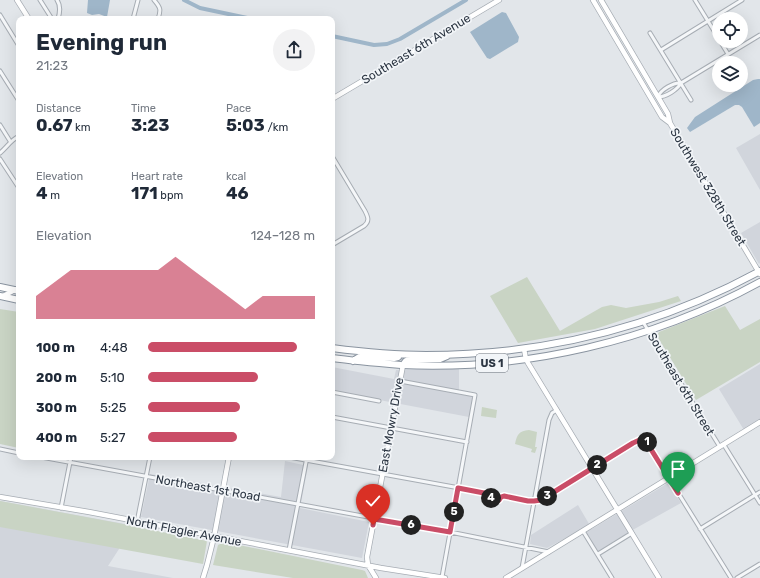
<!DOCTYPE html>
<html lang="en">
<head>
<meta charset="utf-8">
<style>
  :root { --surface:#fff; --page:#f2f2f3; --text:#1f2937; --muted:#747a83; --accent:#ca4d67 }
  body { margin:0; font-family:Rubik,sans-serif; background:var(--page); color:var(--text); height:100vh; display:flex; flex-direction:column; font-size:15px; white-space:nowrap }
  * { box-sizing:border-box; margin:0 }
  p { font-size:13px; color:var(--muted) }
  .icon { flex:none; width:22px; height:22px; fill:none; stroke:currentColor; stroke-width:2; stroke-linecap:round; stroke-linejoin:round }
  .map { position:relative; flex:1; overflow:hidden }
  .panel { position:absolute; left:16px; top:16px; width:319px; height:444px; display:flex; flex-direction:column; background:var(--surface); border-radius:8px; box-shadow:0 4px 16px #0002 }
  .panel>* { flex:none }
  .fabs { position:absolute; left:712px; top:12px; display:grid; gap:8px }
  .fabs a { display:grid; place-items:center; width:36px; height:36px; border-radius:50%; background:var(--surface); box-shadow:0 4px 16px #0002; font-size:20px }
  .pin { position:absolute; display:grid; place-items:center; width:34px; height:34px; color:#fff; margin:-41px -17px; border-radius:50% 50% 50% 0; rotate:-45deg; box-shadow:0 0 4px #0007 }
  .pin .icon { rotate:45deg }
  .km { position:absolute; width:20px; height:20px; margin:-10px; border-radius:50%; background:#222; color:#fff; font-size:11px; line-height:20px; text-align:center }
  .round { display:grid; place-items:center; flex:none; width:42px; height:42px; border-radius:21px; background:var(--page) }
  .headline { display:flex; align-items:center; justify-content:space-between; height:68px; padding:0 20px }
  h1 { font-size:22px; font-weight:700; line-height:30px }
  .metrics { display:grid; grid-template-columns:repeat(3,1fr); gap:6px; height:68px; padding:4px 20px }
  .metrics div { display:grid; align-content:center }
  .metrics b { font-size:17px; font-weight:700 }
  .metrics small { font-size:11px; font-weight:400 }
  .metrics p { font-size:11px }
  .chart { height:112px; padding:8px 20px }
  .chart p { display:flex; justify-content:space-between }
  .chart svg { width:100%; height:72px; margin-top:4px; fill:var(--accent); opacity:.7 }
  ul { padding:0 20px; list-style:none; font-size:13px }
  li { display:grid; grid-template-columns:64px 48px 1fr; align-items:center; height:30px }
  li i { height:10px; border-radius:5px; background:var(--accent) }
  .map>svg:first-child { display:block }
</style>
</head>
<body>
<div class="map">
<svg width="760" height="578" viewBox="0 0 760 578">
  <rect width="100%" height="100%" fill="#e2e6ea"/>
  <path fill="#d1d5dc" d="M760,134v56l-24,-42z
    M760,222v41l-1,1 -18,-31z
    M760,364v56l-16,10 -25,-41z
    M332,367l62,12 2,-9 63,-2v26l14,3 -4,20 -137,-26z
    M285,461l23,5 -8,42 69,14 -7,36 -221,-41 9,-43 131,23z
    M668,483l13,20 -52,29 -34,21 -14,-23 -34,18 -17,-4 1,-9 47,-30 14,24z
    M0,501l125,23 -6,25 -11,17 65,12h-173z"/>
  <path fill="#c9d4c4" d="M527,277l33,54 42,-24 9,-2 15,3 33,-6 19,-6 3,5 -86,28 -77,14 -28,-47z
    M725,306l15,24 20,-11v43l-64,38 -39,-64 2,-4z
    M0,309l19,3v136l-19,-4z
    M482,407l15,3 -1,8 -15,-2z
    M529,430l8,2 -2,15h2l-2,6 -4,-1 1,-3 -17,-5c2,-10 4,-13 14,-14z
    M0,501l118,22 89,18 -4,23 -203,-37z
    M224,542l138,28 3,1 3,7h-75l-80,-13 5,-20z"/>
  <path fill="#9fb6c9" d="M88,0h22l-3,17 -8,-3 -7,1 -5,-2z
    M502,12l4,1 13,24 -1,5 -28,17 -3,-1 -17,-26z
    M758,79h2v44l-6,4 -12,-20 -3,-2h-4l-45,27 -3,-4 8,-11 58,-37z"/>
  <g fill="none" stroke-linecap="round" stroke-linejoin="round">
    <path stroke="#9fb6c9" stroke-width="4" d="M184,0l16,8 52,11
      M332,36l42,9 13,-1 13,-5 66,-39"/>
    <defs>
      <path id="street" d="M40,0l12,19
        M57,0c4,6 3,12 1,19
        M154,0c7,8 7,10 4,19
        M695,0l24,39
        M0,15l19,31
        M133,19l5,-19
        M650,33l41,67
        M720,41l8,13
        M661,50l81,-50
        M0,71l19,30
        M658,97c2,-7 16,-15 23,-14l79,-48
        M658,97c8,0 19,-7 23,-14
        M0,125l10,16
        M0,153c7,-6 11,-13 19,-17
        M332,156l33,55c3,6 5,10 -1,15l-32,19
        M0,159l19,29
        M643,322l77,125
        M400,381l75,14 -33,182
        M332,392l47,9
        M332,417l135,25
        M724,445l36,58
        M0,449l19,4
        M41,457l409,75 99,20
        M289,457l165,30 30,6 6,5 9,2 2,-3 3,-1 24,5h6l7,-1 92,-57 11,-5 87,140
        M61,508l10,-51
        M137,522l13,-65
        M700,529l60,-37
        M583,531l29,47
        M289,550l18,-93
        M598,554l34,-21
        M522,568l27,-148 3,-7 5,-3
        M737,578l23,-14"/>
      <path id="secondary" d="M17,0l12,19
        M593,0l69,117 8,6 90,151
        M601,0l67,114 2,9
        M332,99l167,-99
        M3,296l16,-8
        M524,349l2,10 2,4 131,215
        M0,497l89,15 292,56 64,10
        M203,578l4,-13 7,-28 15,-80
        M376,578l-8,-13 -1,-8 36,-192
        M506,578l254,-156"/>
      <path id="highway" d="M0,287l19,4
        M0,296l19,4
        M332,348c31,4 62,7 94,7 117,0 231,-28 334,-84
        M332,358c23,3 46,5 69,7 123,6 252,-24 359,-83
        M353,361l8,-5 33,2 4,-1
        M403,365l3,-4 3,-1 31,-1 7,-3"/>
    </defs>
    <use href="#street" stroke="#a7adb4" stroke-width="5"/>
    <use href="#secondary" stroke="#a7adb4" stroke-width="6"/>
    <use href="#highway" stroke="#8a94a0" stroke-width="8"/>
    <use href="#street" stroke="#f5f7f9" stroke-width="3"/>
    <use href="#secondary" stroke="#fff" stroke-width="4.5"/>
    <use href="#highway" stroke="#fff" stroke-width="6"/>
  </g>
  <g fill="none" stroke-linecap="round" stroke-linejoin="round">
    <defs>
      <path id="route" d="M373,525l1,-6 76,13 8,-44 26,5 6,5 9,2 2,-3 3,-1 24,5h6l7,-1 92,-57 11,-5 34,55"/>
    </defs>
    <use href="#route" stroke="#fff" stroke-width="8"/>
    <use href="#route" stroke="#ca4d67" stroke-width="5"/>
  </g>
  <g text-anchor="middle" stroke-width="3.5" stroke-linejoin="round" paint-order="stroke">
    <rect fill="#f2f5f8" stroke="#676f79" stroke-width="1" x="476" y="354" width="32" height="18" rx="3"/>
    <g font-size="11" font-weight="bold" fill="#2b3542">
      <text x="492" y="367">US 1</text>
    </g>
    <g font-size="12" fill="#2b3542" stroke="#f2f5f8">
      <text transform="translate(416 49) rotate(-31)" y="4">Southeast 6th Avenue</text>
      <text transform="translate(708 187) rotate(59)" y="4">Southwest 328th Street</text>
      <text transform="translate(681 384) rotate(59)" y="4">Southeast 6th Street</text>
      <text transform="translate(391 425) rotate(-80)" y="4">East Mowry Drive</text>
      <text transform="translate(208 488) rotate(10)" y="4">Northeast 1st Road</text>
      <text transform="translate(184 531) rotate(11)" y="4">North Flagler Avenue</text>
    </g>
  </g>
</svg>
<div class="fabs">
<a><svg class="icon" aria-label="locate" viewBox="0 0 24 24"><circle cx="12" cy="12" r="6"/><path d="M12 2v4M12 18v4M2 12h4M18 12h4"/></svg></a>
<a><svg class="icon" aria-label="layers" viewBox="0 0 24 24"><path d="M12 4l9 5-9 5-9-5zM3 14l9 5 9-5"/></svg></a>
</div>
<div class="pin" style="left:678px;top:493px;background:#1e9e55"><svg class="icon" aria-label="arrive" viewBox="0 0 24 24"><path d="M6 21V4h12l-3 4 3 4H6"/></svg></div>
<div class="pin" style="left:373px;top:525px;background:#d93025"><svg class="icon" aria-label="check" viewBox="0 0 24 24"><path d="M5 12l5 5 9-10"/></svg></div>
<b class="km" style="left:647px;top:442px">1</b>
<b class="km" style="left:597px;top:465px">2</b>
<b class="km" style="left:547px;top:496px">3</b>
<b class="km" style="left:491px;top:498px">4</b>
<b class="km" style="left:454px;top:512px">5</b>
<b class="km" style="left:411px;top:525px">6</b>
<section class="panel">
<div class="headline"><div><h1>Evening run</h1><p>21:23</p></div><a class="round"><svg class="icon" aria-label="share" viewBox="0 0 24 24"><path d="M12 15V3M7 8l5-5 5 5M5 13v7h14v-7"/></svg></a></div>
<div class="metrics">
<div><p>Distance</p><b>0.67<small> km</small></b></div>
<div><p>Time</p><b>3:23</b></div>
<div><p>Pace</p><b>5:03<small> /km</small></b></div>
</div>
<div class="metrics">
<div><p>Elevation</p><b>4<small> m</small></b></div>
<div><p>Heart rate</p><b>171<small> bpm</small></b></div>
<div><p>kcal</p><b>46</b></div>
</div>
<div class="chart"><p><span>Elevation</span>124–128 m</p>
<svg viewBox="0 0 160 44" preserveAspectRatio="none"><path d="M0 44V30L10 22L20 14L30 14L40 14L50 14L60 14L70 14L80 6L90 14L100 22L110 30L120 38L130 30L140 30L150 30L160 30V44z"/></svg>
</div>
<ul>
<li><b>100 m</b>4:48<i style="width:89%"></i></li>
<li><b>200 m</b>5:10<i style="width:66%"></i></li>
<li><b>300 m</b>5:25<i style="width:55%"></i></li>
<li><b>400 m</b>5:27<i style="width:53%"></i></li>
</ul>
</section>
</div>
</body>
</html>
